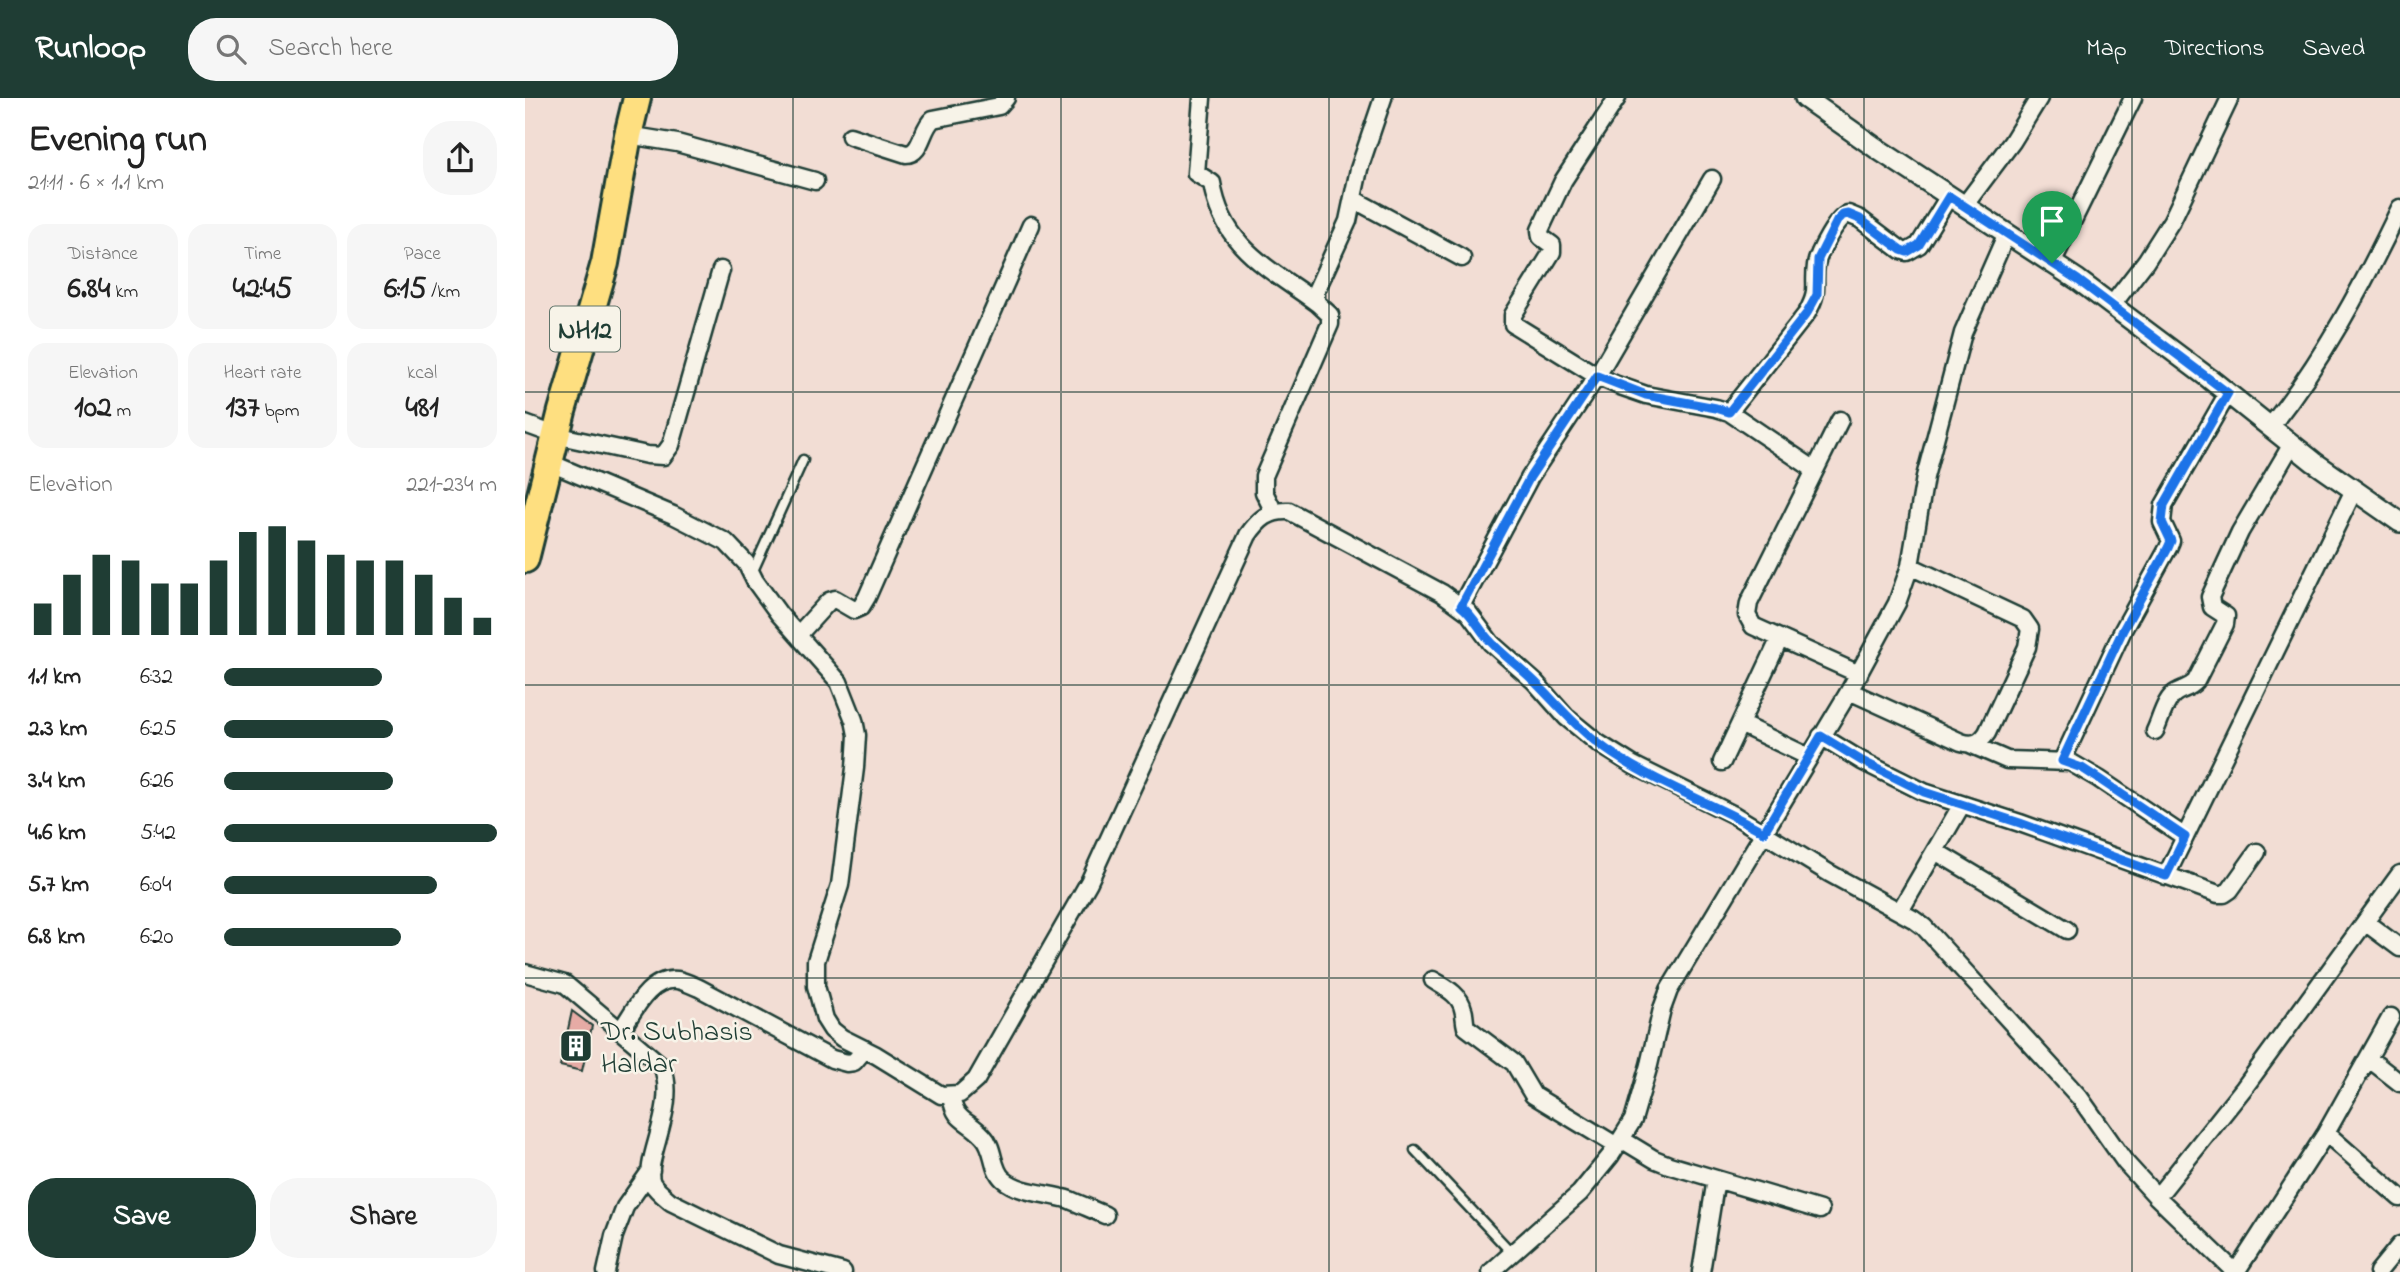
<!DOCTYPE html>
<html lang="en">
<head>
<meta charset="utf-8">
<style>
  :root { --surface:#fff; --page:#f6f6f6; --text:#222; --muted:#767676; --accent:#1f3d34 }
  body { margin:0; font-family:"Indie Flower",sans-serif; background:var(--page); color:var(--text); height:100vh; display:flex; flex-direction:column; font-size:26px; white-space:nowrap }
  * { box-sizing:border-box; margin:0 }
  p { font-size:23px; color:var(--muted) }
  .icon { flex:none; width:38px; height:38px; fill:none; stroke:currentColor; stroke-width:2; stroke-linecap:round; stroke-linejoin:round }
  .map { position:relative; flex:1; overflow:hidden }
  .panel { display:flex; flex-direction:column; background:var(--surface); width:525px }
  .panel>* { flex:none }
  .pin { position:absolute; display:grid; place-items:center; width:60px; height:60px; color:#fff; margin:-72px -30px; border-radius:50% 50% 50% 0; rotate:-45deg; box-shadow:0 0 7px #0007 }
  .pin .icon { rotate:45deg }
  .round { display:grid; place-items:center; flex:none; width:74px; height:74px; border-radius:28px; background:var(--page) }
  .summary { display:flex; align-items:center; justify-content:space-between; height:119px; padding:0 28px }
  h1 { font-size:38px; font-weight:700; line-height:52px }
  .metrics { display:grid; grid-template-columns:repeat(3,1fr); gap:10px; height:119px; padding:7px 28px }
  .metrics div { display:grid; align-content:center; border-radius:18px; background:var(--page); text-align:center }
  .metrics b { font-size:30px; font-weight:700 }
  .metrics small { font-size:19px; font-weight:400 }
  .metrics p { font-size:19px }
  .chart { height:196px; padding:14px 28px }
  .chart p { display:flex; justify-content:space-between }
  .chart svg { width:100%; height:126px; margin-top:7px; stroke:var(--accent); stroke-width:6 }
  .primary-button { display:flex; gap:14px; margin-top:auto; padding:14px 28px }
  .primary-button a { flex:1; height:80px; border-radius:28px; background:var(--accent); color:#fff; font-size:28px; font-weight:700; line-height:80px; text-align:center }
  .primary-button a+a { background:var(--page); color:var(--text) }
  ul { padding:0 28px; list-style:none; font-size:23px }
  li { display:grid; grid-template-columns:112px 84px 1fr; align-items:center; height:52px }
  li i { height:18px; border-radius:9px; background:var(--accent) }
  header { display:flex; align-items:center; gap:42px; box-sizing:border-box; height:98px; padding:0 35px; background:var(--accent); color:#fff }
  header strong { font-size:33px }
  nav { display:flex; gap:38px; margin-inline-start:auto; font-size:24px }
  .search { width:490px; height:63px; background:var(--page); display:flex; align-items:center; gap:18px; box-sizing:border-box; padding:0 24px; border-radius:28px; color:var(--muted); font-size:26px }
  main { display:flex; flex:1; min-height:0 }
  .map>svg:first-child { display:block }
</style>
</head>
<body>
<header>
<strong>Runloop</strong>
<div class="search"><svg class="icon" aria-label="search" viewBox="0 0 24 24"><circle cx="10" cy="10" r="6"/><path d="M15 15l6 6"/></svg>Search here</div>
<nav><a>Map</a><a>Directions</a><a>Saved</a></nav>
</header>
<main>
<section class="panel">
<div class="summary"><div><h1>Evening run</h1><p>21:11 · 6 × 1.1 km</p></div><a class="round"><svg class="icon" aria-label="share" viewBox="0 0 24 24"><path d="M12 15V3M7 8l5-5 5 5M5 13v7h14v-7"/></svg></a></div>
<div class="metrics">
<div><p>Distance</p><b>6.84<small> km</small></b></div>
<div><p>Time</p><b>42:45</b></div>
<div><p>Pace</p><b>6:15<small> /km</small></b></div>
</div>
<div class="metrics">
<div><p>Elevation</p><b>102<small> m</small></b></div>
<div><p>Heart rate</p><b>137<small> bpm</small></b></div>
<div><p>kcal</p><b>481</b></div>
</div>
<div class="chart"><p><span>Elevation</span>221–234 m</p>
<svg viewBox="0 0 160 44" preserveAspectRatio="none"><path d="M5 44V33M15 44V23M25 44V16M35 44V18M45 44V26M55 44V26M65 44V18M75 44V8M85 44V6M95 44V11M105 44V16M115 44V18M125 44V18M135 44V23M145 44V31M155 44V38"/></svg>
</div>
<ul>
<li><b>1.1 km</b>6:32<i style="width:58%"></i></li>
<li><b>2.3 km</b>6:25<i style="width:62%"></i></li>
<li><b>3.4 km</b>6:26<i style="width:62%"></i></li>
<li><b>4.6 km</b>5:42<i style="width:100%"></i></li>
<li><b>5.7 km</b>6:04<i style="width:78%"></i></li>
<li><b>6.8 km</b>6:20<i style="width:65%"></i></li>
</ul>
<div class="primary-button"><a>Save</a><a>Share</a></div>
</section>
<div class="map">
<svg width="1875" height="1174" viewBox="0 0 1875 1174">
  <rect width="100%" height="100%" fill="#f2ddd4"/>
  <filter id="ink" filterUnits="userSpaceOnUse"><feTurbulence type="fractalNoise" baseFrequency=".0143" numOctaves="2"/><feDisplacementMap in="SourceGraphic" scale="14" xChannelSelector="R" yChannelSelector="G"/><feConvolveMatrix kernelMatrix="1 2 1 2 8 2 1 2 1" color-interpolation-filters="sRGB"/></filter>
  <g filter="url(#ink)">
    <path fill="#e6aba5" stroke="#1f3d34" stroke-width="2" d="M47,913l20,15 -10,45 -22,-5z"/>
    <g fill="none" stroke-linecap="round" stroke-linejoin="round">
      <defs>
        <path id="service" d="M227,475l51,-113
          M890,1052l96,102"/>
        <path id="minor" d="M677,0l-6,75 16,10c10,64 57,85 105,120
          M1092,0l-54,83 -23,49 1,7 11,8v7l-39,63v9l84,52 20,9 29,10 70,13 13,4 86,58
          M103,37l49,8 138,38
          M325,38l56,18c16,0 15,-25 27,-35l66,-13 7,-8
          M828,101l109,59
          M1439,108l48,-64 27,-44
          M1527,165l81,-165
          M1587,207l34,-44 26,-41 58,-122
          M1204,314l78,-99c13,-24 6,-25 9,-48 2,-12 21,-48 32,-51l12,5 41,31 6,2 12,-7 30,-49
          M1315,322l-91,183 -2,12 6,11 106,48
          M0,326l30,11 92,20 16,1 8,-11 50,-175
          M1745,329c53,-67 93,-141 130,-219
          M23,364l125,53 53,27 20,21 9,18 24,33 60,68 15,38 3,15 -2,33 -15,117 -24,76v25l9,33 7,11 10,8 34,17 65,40 19,-1 16,-14 113,-198 159,-347c11,-16 21,-25 41,-24l153,82 26,19 23,31 44,39 31,35 32,26 35,22 101,50 95,58 84,46 11,8 156,171 45,64 32,35 78,75
          M749,414l-10,-20v-16l66,-152v-9l-14,-13v-11l32,-70 11,-52 24,-71
          M936,508l69,-129 67,-101 115,-197
          M273,537l31,-34 6,-2 19,11 7,-3 6,-10 164,-372
          M1324,593l112,51c12,4 19,1 26,-9l40,-86 3,-18 -7,-10 -113,-53
          M1215,626l69,33
          M1630,633c6,-12 10,-33 22,-39 7,-4 13,-4 19,-11l29,-57 1,-8 -14,-9 -2,-10 30,-65 52,-88
          M1296,638l41,25 62,31 96,31 198,71h6l6,-4 27,-38
          M1445,646l37,16 63,2 29,17 86,58
          M1537,663l61,-131 45,-82 3,-7 -9,-19 2,-17 64,-112
          M1197,664l58,-124
          M1410,753l132,79
          M1641,778l188,-386
          M1375,813l61,-105
          M1840,824l35,26
          M0,875l40,11 97,82c17,40 -20,96 -10,117 4,7 13,14 19,19l108,53 64,17
          M908,882c11,7 27,14 30,29 2,6 1,11 3,18l48,36 19,32 84,51
          M96,932c13,-19 28,-53 56,-50 7,1 15,5 22,8l133,71 15,4 7,-1 11,-13
          M1843,960l32,25
          M426,998c4,26 16,23 32,40 12,12 8,32 20,43 17,15 46,14 67,21 12,5 23,10 35,15
          M1801,1035l74,65
          M1096,1041l33,20 15,6 151,45
          M1632,1099l87,-109 156,-214
          M81,1174l8,-36 11,-29 26,-37
          M966,1174l89,-79 31,-38 22,-35 16,-55 13,-56 7,-19 178,-295 50,-92 13,-37 15,-89 38,-144 44,-100
          M1176,1174l15,-93
          M1711,1174l90,-139 65,-116
          M1853,1174l22,-27"/>
        <path id="tertiary" d="M1280,0l71,50 202,132 132,99 104,83 86,60"/>
        <path id="trunk" d="M0,461l37,-148 43,-148 23,-128 9,-37"/>
      </defs>
      <use href="#service" stroke="#1f3d34" stroke-width="13"/>
      <use href="#minor" stroke="#1f3d34" stroke-width="21"/>
      <use href="#tertiary" stroke="#1f3d34" stroke-width="24"/>
      <use href="#trunk" stroke="#1f3d34" stroke-width="32"/>
      <use href="#service" stroke="#f7f3e8" stroke-width="8"/>
      <use href="#minor" stroke="#f7f3e8" stroke-width="16"/>
      <use href="#tertiary" stroke="#f7f3e8" stroke-width="19"/>
      <use href="#trunk" stroke="#fedf80" stroke-width="26"/>
    </g>
  </g>
  <g fill="none" stroke-linecap="round" stroke-linejoin="round" filter="url(#ink)">
    <defs>
      <path id="route" d="M1424,98l129,84 150,113 -64,112 -2,17 9,19 -3,7 -45,82 -61,131 20,7 17,11 86,58 -19,39 -146,-53 -96,-31 -62,-31 -41,-25 -57,96c-55,-31 -119,-52 -169,-91 -24,-19 -39,-38 -60,-59 -14,-14 -31,-26 -44,-40 -11,-11 -17,-26 -30,-36l69,-129 67,-101 49,19 70,13 13,4 78,-99 10,-18 1,-36 19,-38 6,-6 5,-1 12,5 41,31 6,2 12,-7z"/>
    </defs>
    <use href="#route" stroke="#fff" stroke-width="14"/>
    <use href="#route" stroke="#1a73e8" stroke-width="9"/>
  </g>
  <path fill="none" stroke="#1f3d34" stroke-width="2" stroke-opacity="0.55" d="M268,0v1174M536,0v1174M804,0v1174M1071,0v1174M1339,0v1174M1607,0v1174M0,294h1875M0,587h1875M0,880h1875"/>
  <defs>
    <symbol id="building-square" viewBox="-11 -11 22 22"><rect x="-9" y="-9" width="18" height="18" rx="4" fill="#1f3d34" stroke="#f7f3e8"/><path d="M-4-6H4V6H1V3H-1V6H-4ZM-2.5-4.3h1.7v1.8h-1.7ZM.8-4.3h1.7v1.8H.8ZM-2.5-1h1.7V.8h-1.7ZM.8-1h1.7V.8H.8Z" fill="#fff"/></symbol>
  </defs>
  <g fill-rule="evenodd">
    <use href="#building-square" x="32" y="929" width="38" height="38"/>
  </g>
  <g text-anchor="middle" stroke-width="5" stroke-linejoin="round" paint-order="stroke">
    <rect fill="#f7f3e8" stroke="#60746a" stroke-width="2" x="25" y="208.5" width="70" height="45" rx="5"/>
    <g font-size="26" font-weight="bold" fill="#1f3d34">
      <text x="60" y="240">NH12</text>
    </g>
    <g font-size="28" fill="#1f3d34" stroke="#f7f3e8" text-anchor="start">
      <text x="76" y="942">Dr. Subhasis<tspan x="76" dy="32">Haldar</tspan></text>
    </g>
  </g>
</svg>
<div class="pin" style="left:1527px;top:165px;background:#1e9e55"><svg class="icon" aria-label="arrive" viewBox="0 0 24 24"><path d="M6 21V4h12l-3 4 3 4H6"/></svg></div>
</div>
</main>
</body>
</html>
